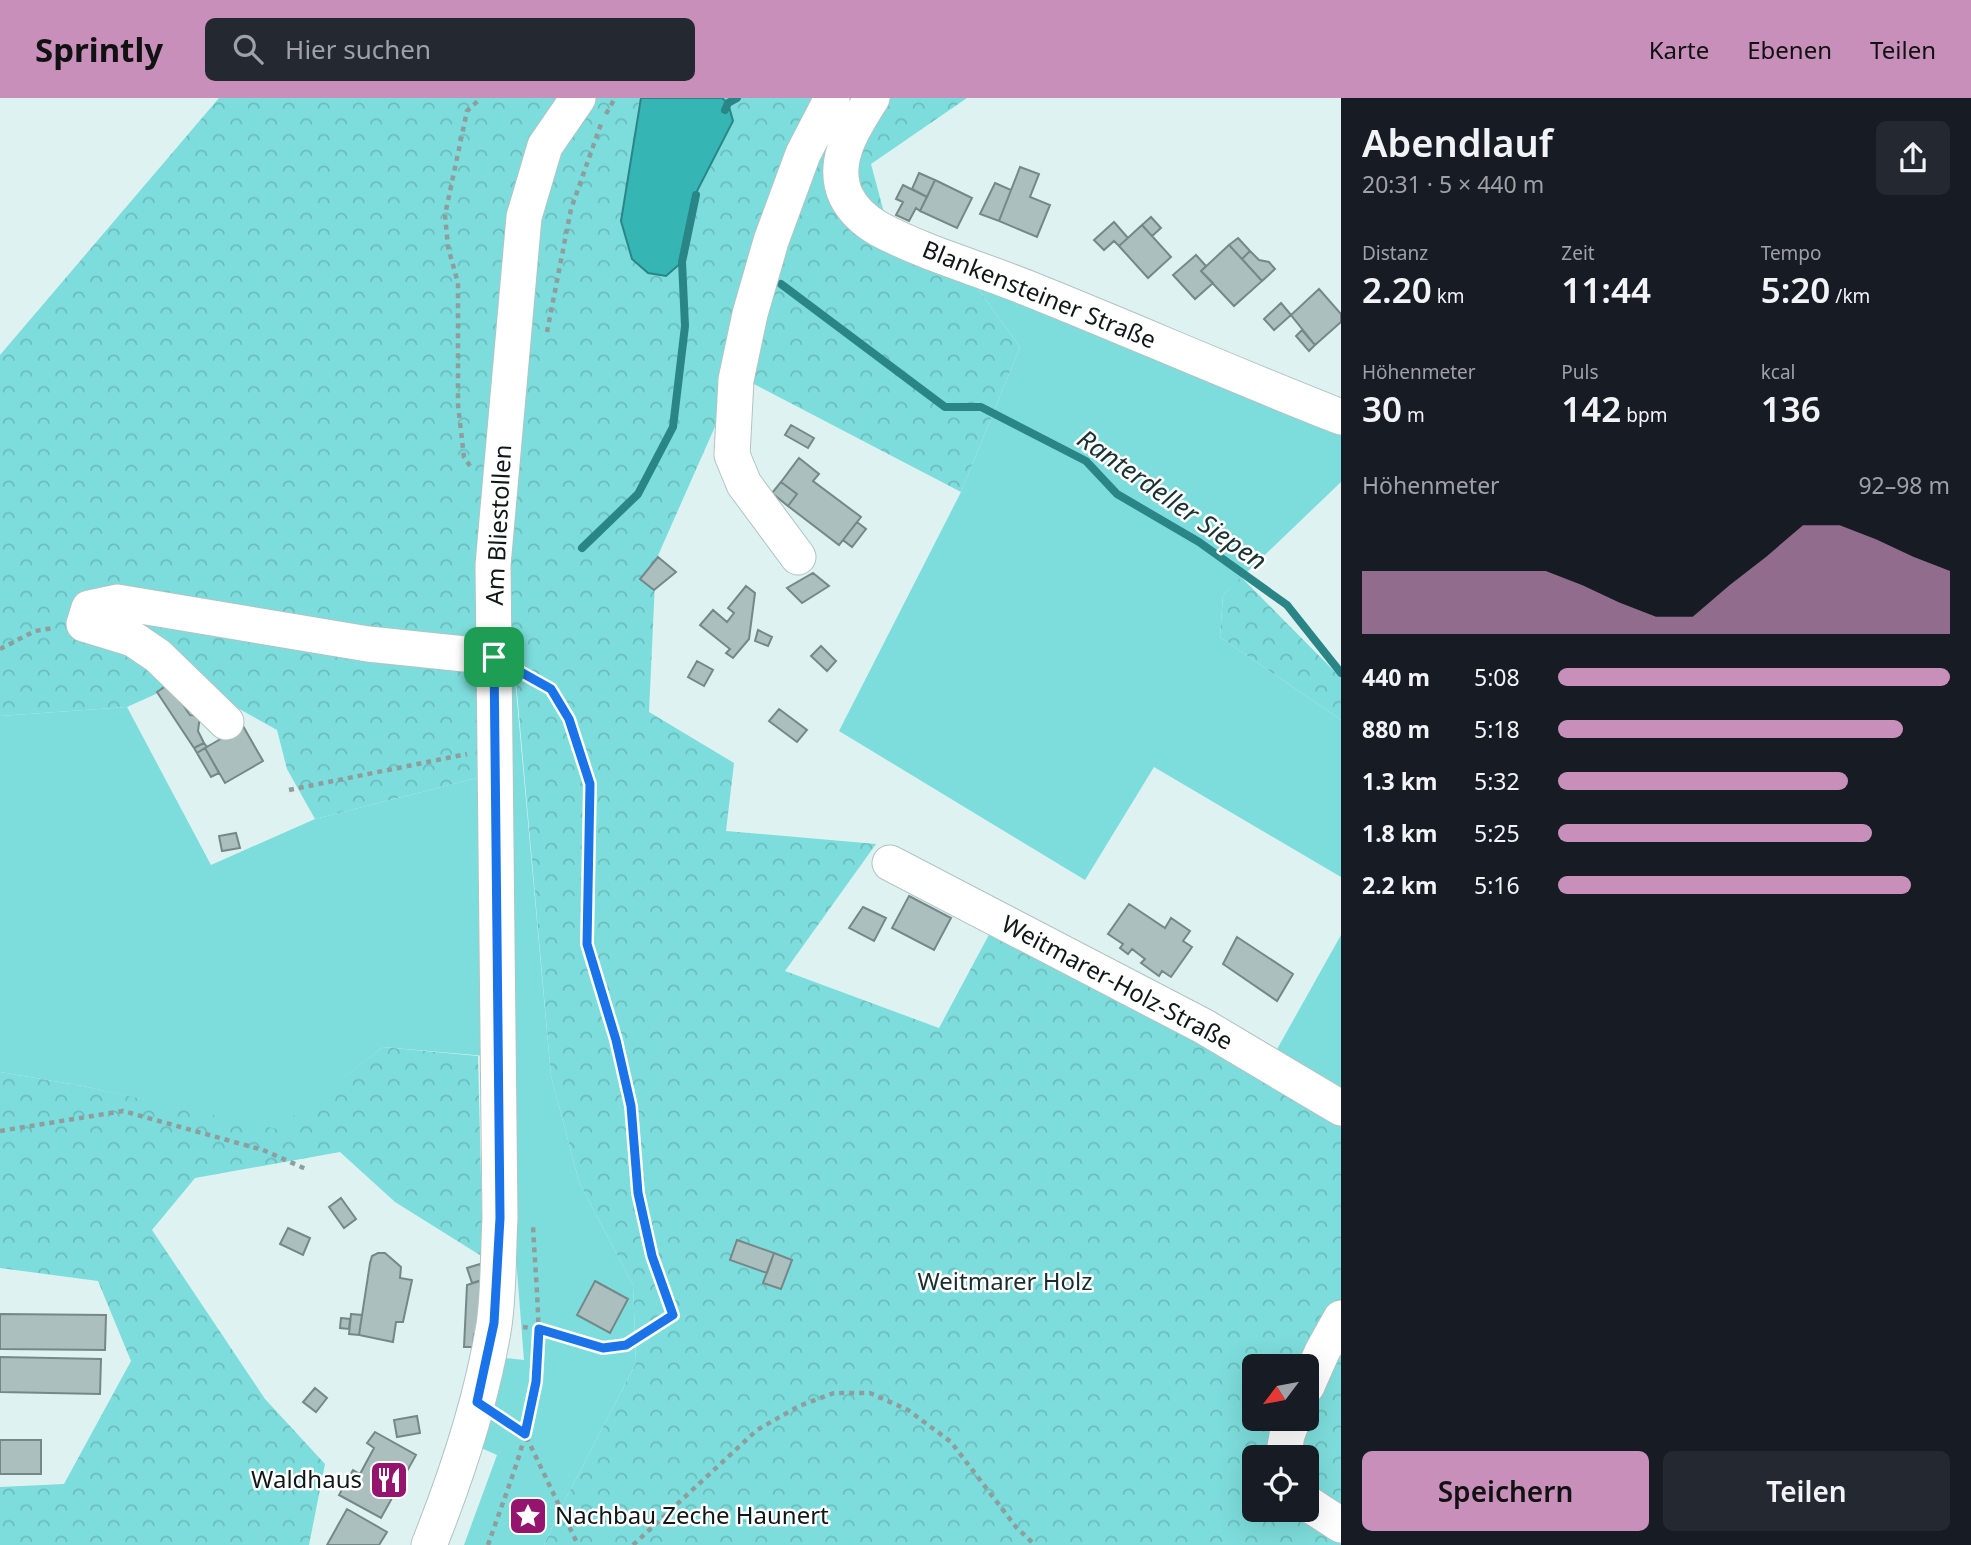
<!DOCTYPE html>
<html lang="de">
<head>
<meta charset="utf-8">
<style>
  :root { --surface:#171b24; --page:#242831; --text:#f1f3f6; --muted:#9ea1a6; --accent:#c78fb9 }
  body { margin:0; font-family:"Noto Sans",sans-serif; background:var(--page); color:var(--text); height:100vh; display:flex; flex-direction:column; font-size:26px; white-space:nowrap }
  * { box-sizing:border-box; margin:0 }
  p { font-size:23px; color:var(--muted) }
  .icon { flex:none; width:38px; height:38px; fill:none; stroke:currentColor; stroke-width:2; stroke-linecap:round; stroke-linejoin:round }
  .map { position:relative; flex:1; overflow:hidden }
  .details { display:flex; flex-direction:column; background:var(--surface); width:630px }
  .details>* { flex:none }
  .needle { width:46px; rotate:238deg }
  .buttons { position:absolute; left:1242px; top:1256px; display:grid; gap:14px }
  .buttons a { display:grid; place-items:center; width:77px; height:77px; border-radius:10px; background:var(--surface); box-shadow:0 7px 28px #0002; font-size:35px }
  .pin { position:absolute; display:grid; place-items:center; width:60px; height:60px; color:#fff; margin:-30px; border-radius:14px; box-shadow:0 4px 10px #0006 }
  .round { display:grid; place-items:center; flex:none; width:74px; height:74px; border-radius:10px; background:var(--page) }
  .overview { display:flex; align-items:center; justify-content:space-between; height:119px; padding:0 21px }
  h1 { font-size:38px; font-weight:600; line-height:52px }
  .figures { display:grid; grid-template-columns:repeat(3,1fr); gap:10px; height:119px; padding:7px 21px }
  .figures div { display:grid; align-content:center }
  .figures b { font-size:35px; font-weight:600 }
  .figures small { font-size:19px; font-weight:400 }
  .figures p { font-size:19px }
  .chart { height:196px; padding:14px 21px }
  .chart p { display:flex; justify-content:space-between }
  .chart svg { width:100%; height:126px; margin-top:7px; fill:var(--accent); opacity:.7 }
  .primary-button { display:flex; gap:14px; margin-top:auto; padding:14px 21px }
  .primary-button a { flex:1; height:80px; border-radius:10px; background:var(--accent); color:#111; font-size:28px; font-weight:600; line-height:80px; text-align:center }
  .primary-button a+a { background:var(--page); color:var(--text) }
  ul { padding:0 21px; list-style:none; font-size:23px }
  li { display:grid; grid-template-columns:112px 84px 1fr; align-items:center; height:52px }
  li i { height:18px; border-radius:9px; background:var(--accent) }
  header { display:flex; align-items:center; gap:42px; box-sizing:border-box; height:98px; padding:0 35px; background:var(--accent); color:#111 }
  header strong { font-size:33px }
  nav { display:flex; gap:38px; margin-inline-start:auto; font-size:24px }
  .search { width:490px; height:63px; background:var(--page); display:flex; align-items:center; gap:18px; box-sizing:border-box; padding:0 24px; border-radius:10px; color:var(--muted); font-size:26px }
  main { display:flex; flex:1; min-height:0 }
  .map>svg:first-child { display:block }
</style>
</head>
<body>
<header>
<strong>Sprintly</strong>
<div class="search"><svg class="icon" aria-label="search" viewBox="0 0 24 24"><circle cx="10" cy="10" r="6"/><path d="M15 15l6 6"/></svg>Hier suchen</div>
<nav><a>Karte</a><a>Ebenen</a><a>Teilen</a></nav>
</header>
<main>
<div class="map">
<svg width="1341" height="1447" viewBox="0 0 1341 1447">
  <defs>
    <pattern id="forest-crowns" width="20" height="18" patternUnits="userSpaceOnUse" patternTransform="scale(1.75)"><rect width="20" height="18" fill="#7ddddc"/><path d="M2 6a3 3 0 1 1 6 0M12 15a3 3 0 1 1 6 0" fill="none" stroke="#6bbdbc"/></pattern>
  </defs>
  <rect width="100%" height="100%" fill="#ddf2f1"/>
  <path fill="#7ddddc" d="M973,184l368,149v51l-118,113 -3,42 121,83v157l-187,-110 -69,113 -246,-149 122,-239 59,-145z
    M512,548l39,430 28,106 54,103 3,78 -73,141 -19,41h-80l33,-90 -18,-8 26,-89 19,2 -11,-140 -5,-162 -125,-11 -106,83 -194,-44 -83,-14v-356l127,-9 84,158 104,-46 162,-41 5,-79z
    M1341,837v157l-65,-41z"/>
  <path fill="url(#forest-crowns)" fill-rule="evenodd" d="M219,0h748l-96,66 16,60 86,58 47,65 -59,145 -211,-110 -21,13 -73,165 -7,152 85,51 -8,68 150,13 -91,127 154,57 53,-99 349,194v422h-797l19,-41 73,-141 -3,-78 -54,-103 -28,-106 -38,-429 -31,52 -5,79 -162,41 -28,-50 -10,-39 -90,-50 -60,27 -127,9v-361zM1255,1269h52v52h-52zM1255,1360h52v52h-52z
    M1241,479l100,101v42l-121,-83 3,-42z
    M383,949l95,9 5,201 -88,-55 -55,-50 -145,26 -43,52 113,169 60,65 -16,81h-309v-58l64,-3 67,-123 -33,-80 -98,-13v-196l83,14 194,43z"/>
  <path fill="#35b6b5" stroke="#2a8686" stroke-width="2" d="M641,0h81l6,5 5,18 -36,70 -15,71 -16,14 -18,-3 -16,-14 -11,-38z"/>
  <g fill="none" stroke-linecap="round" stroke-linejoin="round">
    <path stroke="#2a8686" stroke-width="8" d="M725,12l3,-7 9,-5
      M781,186l164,123h36l105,54 31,33 82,48 88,63 54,68
      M582,450l56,-54 35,-67 12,-101 -3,-64 14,-67"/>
  </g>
  <path fill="#acbfbf" stroke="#758887" stroke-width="2" d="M1020,69l19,7 -9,23 20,8 -13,32 -38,-16z
    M919,75l16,7 -8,17 -15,-8z
    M935,82l37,18 -15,30 -37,-17z
    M995,85l16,7 -12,31 -19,-7z
    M903,87l24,12 -7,14 -4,-3 -7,13 -13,-6 7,-13 -7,-3z
    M1151,119l10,11 -9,8 -10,-11z
    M1114,124l14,16 -9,8 -5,-5 -10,9 -10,-10z
    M1142,127l29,32 -23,21 -29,-32z
    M1238,140l12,13 -8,8 -13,-14z
    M1229,147l33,36 -28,25 -33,-35z
    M1250,153l9,9 10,2 6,7 -13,12 -20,-22z
    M1196,157l10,11 -5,5 12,12 -18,16 -22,-24z
    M1319,191l22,25v8l-26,23 -24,-30z
    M1281,205l10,12 -17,15 -10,-11z
    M1302,232l13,15 -6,6 -13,-15z
    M791,327l23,13 -6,10 -23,-13z
    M799,360l20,16 -6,7 48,36 -22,28 -51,-39 9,-12 -16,-12z
    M781,384l16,12 -9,12 -16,-13z
    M857,424l9,7 -14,18 -9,-7z
    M658,459l18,15 -22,18 -14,-11z
    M813,475l16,13 -27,17 -15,-15z
    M746,488l9,7 -6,46 -16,19 -7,-5 4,-4 -30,-24 13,-15 14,12 7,-9 -6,-5z
    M758,532l14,7 -4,9 -13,-5z
    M821,548l15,15 -9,10 -16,-15z
    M697,563l16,9 -9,16 -16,-9z
    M169,586l21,31 10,1 -2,15 6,12 -10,5 -37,-56z
    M779,611l28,21 -10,12 -28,-21z
    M243,628l20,35 -38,22 -20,-35z
    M204,645l3,4 -10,6 -3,-5z
    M205,650l14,25 -8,4 -14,-24z
    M236,735l4,15 -18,3 -3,-15z
    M909,798l42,22 -17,32 -42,-22z
    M1129,806l36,24 6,-10 19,13 -7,10 9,6 -21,30 -9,-6 -3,5 -18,-13 4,-4 -13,-10 -4,5 -8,-6 3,-4 -15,-10z
    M863,809l23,11 -12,23 -25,-13z
    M1237,839l56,37 -16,27 -54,-37z
    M341,1100l15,21 -12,9 -15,-21z
    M288,1130l22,10 -7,17 -23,-11z
    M737,1142l37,13 -7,20 -37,-13z
    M378,1155h7l16,14 -1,11 12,2 -9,42h-7l-3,20 -34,-7 11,-72 2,-7z
    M774,1155l18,7 -11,29 -18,-6z
    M480,1166l5,15 -13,4 -5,-15z
    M483,1182l-2,54h-7l-1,13h-9l3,-62z
    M595,1183l33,18 -18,34 -33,-18z
    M0,1216l106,1 -1,35 -105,-1z
    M351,1216l11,1 -3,20 -10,-1z
    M341,1220l9,1 -1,10 -9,-1z
    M0,1259l101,2 -1,35 -100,-2z
    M315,1290l12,10 -11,14 -13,-10z
    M417,1318l3,17 -23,4 -3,-17z
    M375,1334l41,23 -35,63 -42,-23 14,-25 7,4 14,-26 -7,-5z
    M0,1342h41v34h-41z
    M347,1411l40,23 -8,13h-52z"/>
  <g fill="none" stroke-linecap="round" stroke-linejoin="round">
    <defs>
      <path id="minor" d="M872,0c-18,29 -42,63 -26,98 7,14 19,25 33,33 47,25 99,39 148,59 105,42 209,88 314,129
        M798,459l-54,-73 -12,-29 4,-75 14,-66 21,-73 32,-87 29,-56
        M226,624l-68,-66 -25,-17 -49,-15 5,-16 28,-6 251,42 126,13
        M890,765l313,163 138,82
        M1307,1288l15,-34 19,-34
        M1283,1360l4,-23 6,-16
        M1307,1405l34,22
        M429,1447c28,-70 53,-145 65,-220 5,-35 4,-72 6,-107l-7,-653 31,-348 21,-71 33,-48"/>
    </defs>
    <use href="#minor" stroke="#b0c4c3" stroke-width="37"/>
    <path stroke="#8e9e9d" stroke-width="4.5" stroke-dasharray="5 5" stroke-linecap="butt" d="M606,16l9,-16
      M547,234l24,-123 31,-88
      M470,368l-6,-9 -6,-52v-122l-10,-36 -3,-32 22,-104 14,-13
      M0,551l35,-18 19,-3
      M289,692l178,-36
      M0,1033l123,-20 140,39 43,19
      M523,1229c30,3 75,28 103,18 14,-5 33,-21 47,-30l-22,-59 -13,-63 -7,-87 -15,-66 -29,-96 3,-160 -20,-65 -19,-30 -27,-14
      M503,1321l22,15 53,111
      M488,1447c18,-53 42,-109 48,-165 6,-52 -1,-104 -3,-156
      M633,1447l124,-115 42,-24 35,-13h36l38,17 43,32 65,85 19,18"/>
    <use href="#minor" stroke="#fff" stroke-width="35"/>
  </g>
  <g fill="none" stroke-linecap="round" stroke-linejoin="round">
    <defs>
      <path id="route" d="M494,559l57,32 18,30 21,65 -3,160 29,96 15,66 7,87 14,63 21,59 -47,30 -23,3 -64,-19 -3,53 -11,52 -48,-32 17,-79 6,-105z"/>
    </defs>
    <use href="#route" stroke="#fff" stroke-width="14"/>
    <use href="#route" stroke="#1a73e8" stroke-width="9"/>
  </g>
  <defs>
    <symbol id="restaurant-square" viewBox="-11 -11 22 22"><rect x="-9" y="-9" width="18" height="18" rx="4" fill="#94146e" stroke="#fff"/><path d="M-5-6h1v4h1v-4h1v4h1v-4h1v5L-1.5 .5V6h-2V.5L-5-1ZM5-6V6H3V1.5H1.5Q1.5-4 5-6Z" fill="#fff"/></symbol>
    <symbol id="sight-square" viewBox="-11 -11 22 22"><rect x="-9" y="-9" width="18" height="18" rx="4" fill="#94146e" stroke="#fff"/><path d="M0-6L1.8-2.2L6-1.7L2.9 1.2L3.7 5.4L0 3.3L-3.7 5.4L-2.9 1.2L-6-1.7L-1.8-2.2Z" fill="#fff"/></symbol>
  </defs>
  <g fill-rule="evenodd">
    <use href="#restaurant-square" x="367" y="1360" width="44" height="44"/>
    <use href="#sight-square" x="506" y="1396" width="44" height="44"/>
  </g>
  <g text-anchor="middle" stroke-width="5" stroke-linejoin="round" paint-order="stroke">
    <g font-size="24" fill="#101717" stroke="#fff">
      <text transform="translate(1039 197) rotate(22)" y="8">Blankensteiner Straße</text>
      <text transform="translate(499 427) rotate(-87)" y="8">Am Bliestollen</text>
      <text transform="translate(1117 885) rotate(28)" y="8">Weitmarer-Holz-Straße</text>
    </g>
    <g font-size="24" fill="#192f2e" stroke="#fff">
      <text x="1005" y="1192">Weitmarer Holz</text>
    </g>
    <g font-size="24" fill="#101717" stroke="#fff" text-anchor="end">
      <text x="362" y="1390">Waldhaus</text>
      <text x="555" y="1426" text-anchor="start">Nachbau Zeche Haunert</text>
    </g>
    <g font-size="26" font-style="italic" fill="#1c3232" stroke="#fff">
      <text transform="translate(1172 402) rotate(35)" y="9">Ranterdeller Siepen</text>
    </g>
  </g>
</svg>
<div class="buttons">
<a><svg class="needle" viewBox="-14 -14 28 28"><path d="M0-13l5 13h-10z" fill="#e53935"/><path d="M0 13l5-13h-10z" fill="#9ea1a6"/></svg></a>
<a><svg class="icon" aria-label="locate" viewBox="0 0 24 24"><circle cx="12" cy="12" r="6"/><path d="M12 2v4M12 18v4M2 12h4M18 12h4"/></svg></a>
</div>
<div class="pin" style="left:494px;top:559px;background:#1e9e55"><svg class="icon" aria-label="arrive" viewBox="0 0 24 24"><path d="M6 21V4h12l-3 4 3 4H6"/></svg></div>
</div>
<section class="details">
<div class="overview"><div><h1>Abendlauf</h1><p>20:31 · 5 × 440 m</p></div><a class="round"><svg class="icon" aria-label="share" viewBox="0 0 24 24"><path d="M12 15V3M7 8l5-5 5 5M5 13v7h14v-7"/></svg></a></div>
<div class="figures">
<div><p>Distanz</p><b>2.20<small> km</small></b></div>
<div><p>Zeit</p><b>11:44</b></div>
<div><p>Tempo</p><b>5:20<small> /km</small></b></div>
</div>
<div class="figures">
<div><p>Höhenmeter</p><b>30<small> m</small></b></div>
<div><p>Puls</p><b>142<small> bpm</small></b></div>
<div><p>kcal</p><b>136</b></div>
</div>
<div class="chart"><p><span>Höhenmeter</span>92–98 m</p>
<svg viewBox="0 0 160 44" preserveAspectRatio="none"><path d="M0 44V22L10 22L20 22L30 22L40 22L50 22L60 27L70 33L80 38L90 38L100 27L110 17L120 6L130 6L140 11L150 17L160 22V44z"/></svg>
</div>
<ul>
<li><b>440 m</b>5:08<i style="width:100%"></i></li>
<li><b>880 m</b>5:18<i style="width:88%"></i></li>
<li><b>1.3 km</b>5:32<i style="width:74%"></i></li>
<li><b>1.8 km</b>5:25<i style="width:80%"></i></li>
<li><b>2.2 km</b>5:16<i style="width:90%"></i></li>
</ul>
<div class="primary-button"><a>Speichern</a><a>Teilen</a></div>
</section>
</main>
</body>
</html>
